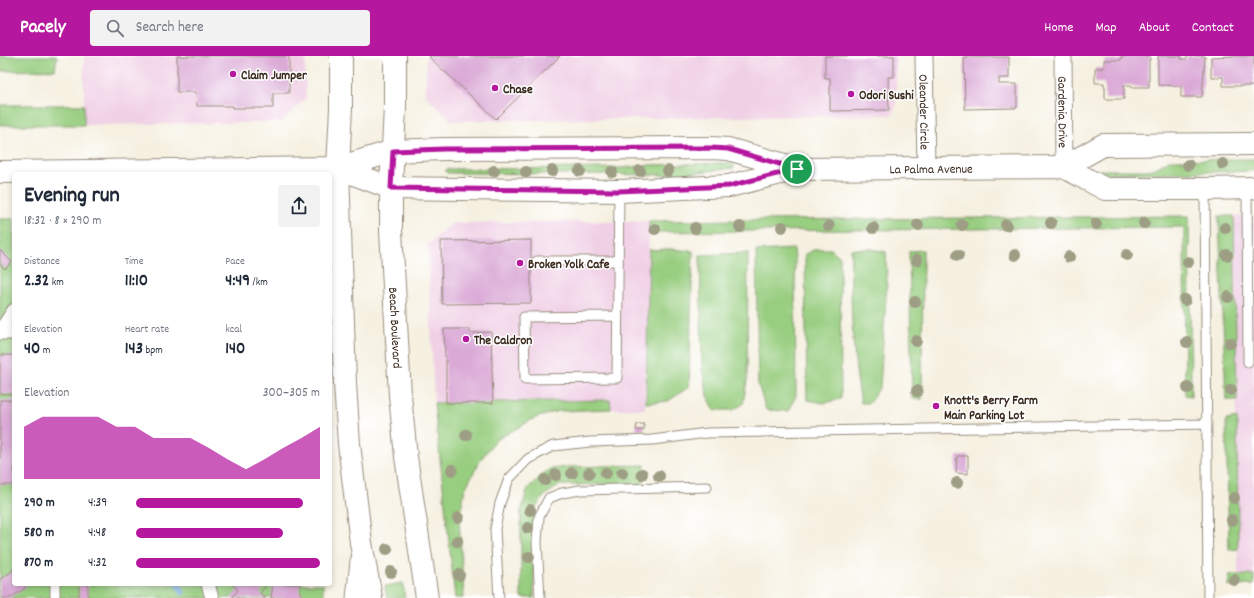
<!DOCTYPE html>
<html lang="en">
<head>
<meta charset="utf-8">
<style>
  :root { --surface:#fff; --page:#f2f2f3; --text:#1f2937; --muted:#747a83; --accent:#b5179e }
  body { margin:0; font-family:Dekko,sans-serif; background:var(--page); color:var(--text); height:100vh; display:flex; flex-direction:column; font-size:15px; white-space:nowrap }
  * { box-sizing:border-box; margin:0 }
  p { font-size:13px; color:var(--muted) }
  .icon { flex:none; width:22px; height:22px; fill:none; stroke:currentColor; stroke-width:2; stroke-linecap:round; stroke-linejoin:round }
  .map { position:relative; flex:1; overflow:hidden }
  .panel { position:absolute; left:12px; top:116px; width:320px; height:414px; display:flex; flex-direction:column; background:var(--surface); border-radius:4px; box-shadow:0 2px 6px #0003 }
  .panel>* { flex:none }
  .pin { position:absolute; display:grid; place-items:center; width:34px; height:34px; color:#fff; margin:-17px; border:2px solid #fff; border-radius:50%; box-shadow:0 1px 4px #0007 }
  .round { display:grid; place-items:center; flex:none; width:42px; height:42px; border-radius:4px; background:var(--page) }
  .headline { display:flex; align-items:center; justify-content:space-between; height:68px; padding:0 12px }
  h1 { font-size:22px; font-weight:800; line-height:30px }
  .stats { display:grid; grid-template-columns:repeat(3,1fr); gap:6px; height:68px; padding:4px 12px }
  .stats div { display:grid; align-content:center }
  .stats b { font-size:17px; font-weight:800 }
  .stats small { font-size:11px; font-weight:400 }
  .stats p { font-size:11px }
  .chart { height:112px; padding:8px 12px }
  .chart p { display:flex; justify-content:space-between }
  .chart svg { width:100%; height:72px; margin-top:4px; fill:var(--accent); opacity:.7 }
  ul { padding:0 12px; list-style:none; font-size:13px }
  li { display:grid; grid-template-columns:64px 48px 1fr; align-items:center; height:30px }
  li i { height:10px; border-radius:5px; background:var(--accent) }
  header { display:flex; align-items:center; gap:24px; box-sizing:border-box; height:56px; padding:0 20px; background:var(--accent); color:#fff }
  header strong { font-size:19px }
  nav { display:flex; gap:22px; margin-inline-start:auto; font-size:14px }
  .search { width:280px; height:36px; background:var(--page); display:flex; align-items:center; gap:10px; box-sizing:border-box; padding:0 14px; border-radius:4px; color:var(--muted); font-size:15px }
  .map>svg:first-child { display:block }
</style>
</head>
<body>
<header>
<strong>Pacely</strong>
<div class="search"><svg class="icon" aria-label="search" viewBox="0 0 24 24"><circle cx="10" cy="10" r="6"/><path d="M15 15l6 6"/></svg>Search here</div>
<nav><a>Home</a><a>Map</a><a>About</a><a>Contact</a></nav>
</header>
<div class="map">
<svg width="1254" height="542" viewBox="0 0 1254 542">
  <rect width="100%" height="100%" fill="#fff"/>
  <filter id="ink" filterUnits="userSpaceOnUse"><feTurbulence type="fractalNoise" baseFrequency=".025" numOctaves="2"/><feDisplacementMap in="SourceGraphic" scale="8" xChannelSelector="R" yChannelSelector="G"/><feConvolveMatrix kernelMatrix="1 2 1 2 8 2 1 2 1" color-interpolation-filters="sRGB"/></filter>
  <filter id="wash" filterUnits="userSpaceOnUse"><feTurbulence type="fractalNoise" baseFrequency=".012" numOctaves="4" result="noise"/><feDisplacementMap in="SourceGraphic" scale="16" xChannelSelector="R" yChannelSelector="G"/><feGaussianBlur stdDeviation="0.9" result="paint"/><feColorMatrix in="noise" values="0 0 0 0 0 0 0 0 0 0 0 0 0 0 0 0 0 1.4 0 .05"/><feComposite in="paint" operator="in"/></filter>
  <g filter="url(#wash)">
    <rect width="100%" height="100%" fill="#f5f0e0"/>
    <path fill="#f0d0e5" d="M84,0h221l1,42 -25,24 -197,3z
      M426,0h470v50l-4,9 -440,6 -26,-25z
      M1234,160h20v359h-16z
      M649,165l-4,188h-34l-1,-9 -176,3 -6,-159 24,-21z"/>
    <path fill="#98ce80" stroke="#6a7c4f" d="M0,0h57l-2,14 -55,1z
      M0,49h84v20h-84z
      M1254,103v12l-159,3 -3,-3 3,-1h52l11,-3 11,-7z
      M721,107l12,1 1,4 -63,7 -224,-2 -2,-2 2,-2 175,-1 28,-3z
      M1189,160l2,180 -6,-1 -1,-168 -535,5v-11z
      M1219,160h15l3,184h-11z
      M0,163h14v365h309v14h-323z
      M670,193l23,2 -4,136 -21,14 -22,2 3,-153z
      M794,193l1,11 1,136 -8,15 -22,-1 -8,-26 -2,-133z
      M816,193h15l9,8 1,142 -17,4 -17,-3 -2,-146z
      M851,193h20l15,3 1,29 -7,106 -11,16h-8c-9,-49 -11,-105 -10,-154z
      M923,194l-1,149h-10l-3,-148z
      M748,197l-1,128 -4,23 -10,6h-19l-6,-14 -6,-26 -2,-115z
      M610,344l1,9 -52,2 -24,7 -39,22 -15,19 -16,30 -6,30 5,79h-9l-21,-195z
      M1237,362l1,131 -9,1 -3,-130z
      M645,409l-1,19 -84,1 -15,10 -11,15v88h-13v-87l7,-23 20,-18 16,-3z
      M1229,519h25v10l-25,1z
      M403,527l2,15h-18l-2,-12z"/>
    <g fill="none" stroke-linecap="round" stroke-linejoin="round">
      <path stroke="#7aafe8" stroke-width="6" d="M178,528l4,8"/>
    </g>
    <g id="blocks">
      <path fill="#daa9d6" d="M177,0h112v37h-16v15h-40v-2h-36l-1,-14h-19z
        M430,0h130l-64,63 -67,-62z
        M825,0h69v21h-6l1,33 -59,1v-33h-5z
        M1128,0h22v4h-1v27h-17l-1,-2h-7v14h-19v-13h-1v-3h-9v-15h9v-8h17v-3z
        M1158,0h23v3h6v-3h18l-3,41h-21v-11l-23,-1z
        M1234,0h20v30h-31v-9h-12v-20z
        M964,1h45v21h-10v6h18v24l-52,1z
        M531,184v63l-89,1 -1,-63z
        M0,194l12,12 -7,7 -5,-5z
        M444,273h26v4l21,-1 2,71h-47v-46h-1z
        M0,299h14v39h-14z
        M0,344h14v85h-14z
        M637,368h7v6h-8z
        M957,400h11v18l-12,-1z
        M14,511v17h13l-3,5 -14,9h-10v-19l11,-7z
        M79,528h9v14h-9z
        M232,528h35l-7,9 6,5h-35l7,-8z
        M273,528h27v9h2l1,5h-32z"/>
    </g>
  </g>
  <g filter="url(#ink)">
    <use href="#blocks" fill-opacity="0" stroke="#988d7f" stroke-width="1"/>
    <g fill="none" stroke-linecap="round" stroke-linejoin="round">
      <defs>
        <path id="service" d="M1247,132l1,174
          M1205,133l3,409
          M537,205h81
          M617,260l-93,1 1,62 92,-1 2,-187
          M55,542v-14
          M499,542l-4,-69 5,-26 9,-24 19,-20 25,-13 37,-4 62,-2 55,-7 500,-9
          M540,542l-3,-56 2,-25 10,-19 13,-5 18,-3 127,-3"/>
        <path id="pedestrian" d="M0,275l14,-21
          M0,277h14
          M208,528l4,14"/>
        <g id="minor">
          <path id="s1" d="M924,0l2,111"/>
          <path id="s2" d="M1063,0l1,111"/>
          <path d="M355,542l4,-37"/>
        </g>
        <g id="primary">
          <path d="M341,0v52l-3,60 7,216 4,60 12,99 10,55"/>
          <path id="s3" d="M395,0v51l-4,81v43l9,164 6,62 21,141"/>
          <path d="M1064,111l39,-22 151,-1"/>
          <path id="s4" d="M338,112l53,20 228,3 110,-5 68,-17 267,-2 41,22h100l49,-1"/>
          <path d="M0,116l338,-4 55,-17 51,-2 268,-1 16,1 68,19"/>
        </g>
      </defs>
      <use href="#service" stroke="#988d7f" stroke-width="11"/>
      <use href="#pedestrian" stroke="#988d7f" stroke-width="15"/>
      <use href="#minor" stroke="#988d7f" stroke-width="19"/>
      <use href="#primary" stroke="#988d7f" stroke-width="24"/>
      <use href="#service" stroke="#fff" stroke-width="9"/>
      <use href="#pedestrian" stroke="#fff" stroke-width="13"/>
      <use href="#minor" stroke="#fff" stroke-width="17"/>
      <use href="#primary" stroke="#fff" stroke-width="22"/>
    </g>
    <g fill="#9e9e85">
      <circle cx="1223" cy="108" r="6"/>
      <circle cx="1188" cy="109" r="6"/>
      <circle cx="494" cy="115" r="6"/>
      <circle cx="552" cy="115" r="6"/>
      <circle cx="580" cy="115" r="6"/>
      <circle cx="640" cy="115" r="6"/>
      <circle cx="668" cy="115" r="6"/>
      <circle cx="526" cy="116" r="6"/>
      <circle cx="612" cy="116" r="6"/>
      <circle cx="1051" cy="167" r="6"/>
      <circle cx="1144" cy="167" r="6"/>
      <circle cx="1096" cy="168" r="6"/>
      <circle cx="918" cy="169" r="6"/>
      <circle cx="962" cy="169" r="6"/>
      <circle cx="1006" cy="169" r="6"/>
      <circle cx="829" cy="170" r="6"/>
      <circle cx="740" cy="171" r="6"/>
      <circle cx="782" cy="171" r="6"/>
      <circle cx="695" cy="172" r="6"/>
      <circle cx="873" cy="172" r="6"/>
      <circle cx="1225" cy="172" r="6"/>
      <circle cx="655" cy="173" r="6"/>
      <circle cx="958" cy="199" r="6"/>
      <circle cx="1015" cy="199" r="6"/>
      <circle cx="1127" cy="199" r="6"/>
      <circle cx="1227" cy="199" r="6"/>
      <circle cx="1069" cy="201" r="6"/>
      <circle cx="917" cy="204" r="6"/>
      <circle cx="1188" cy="206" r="6"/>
      <circle cx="1228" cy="241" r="6"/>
      <circle cx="1185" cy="244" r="6"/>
      <circle cx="915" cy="246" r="6"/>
      <circle cx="916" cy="285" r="6"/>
      <circle cx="1187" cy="286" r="6"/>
      <circle cx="1230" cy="287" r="6"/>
      <circle cx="1188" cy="332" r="6"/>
      <circle cx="1231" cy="334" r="6"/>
      <circle cx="917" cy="335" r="6"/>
      <circle cx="466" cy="379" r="6"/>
      <circle cx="452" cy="414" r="6"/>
      <circle cx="572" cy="417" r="6"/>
      <circle cx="589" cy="417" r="6"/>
      <circle cx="606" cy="417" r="6"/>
      <circle cx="622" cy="417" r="6"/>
      <circle cx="642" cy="418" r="6"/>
      <circle cx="556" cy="419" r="6"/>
      <circle cx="659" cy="420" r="6"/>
      <circle cx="545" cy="424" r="6"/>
      <circle cx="957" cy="427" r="6"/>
      <circle cx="1234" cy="442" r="6"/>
      <circle cx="530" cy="454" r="6"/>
      <circle cx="458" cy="462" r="6"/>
      <circle cx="1232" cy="464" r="6"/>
      <circle cx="528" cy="472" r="6"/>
      <circle cx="457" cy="485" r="6"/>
      <circle cx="387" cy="493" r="6"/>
      <circle cx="529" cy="501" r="6"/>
      <circle cx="391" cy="516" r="6"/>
      <circle cx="459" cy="519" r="6"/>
      <circle cx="1234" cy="524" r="6"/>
    </g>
  </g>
  <g fill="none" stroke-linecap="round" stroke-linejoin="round" filter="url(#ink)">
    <defs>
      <path id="route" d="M712,92l16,1 69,20 -68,17 -110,5 -228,-3 2,-37 51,-2z"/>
    </defs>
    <use href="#route" stroke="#fff" stroke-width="8"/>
    <use href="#route" stroke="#b5179e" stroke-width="5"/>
  </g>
  <g fill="#b5179e" stroke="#fff" stroke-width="1.5">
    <circle cx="233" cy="18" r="4"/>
    <circle cx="495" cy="32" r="4"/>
    <circle cx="851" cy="38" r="4"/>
    <circle cx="520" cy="207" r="4"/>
    <circle cx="466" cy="283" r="4"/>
    <circle cx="936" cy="350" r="4"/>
  </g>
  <g text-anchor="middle" stroke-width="3" stroke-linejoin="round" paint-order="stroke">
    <g font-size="13" font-weight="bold" fill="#3b2a1e" stroke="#fff" text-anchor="start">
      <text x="241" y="23">Claim Jumper</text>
      <text x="503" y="37">Chase</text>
      <text x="859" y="43">Odori Sushi</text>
      <text x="528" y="212">Broken Yolk Cafe</text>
      <text x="474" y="288">The Caldron</text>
      <text x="944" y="348">Knott's Berry Farm<tspan x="944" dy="15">Main Parking Lot</tspan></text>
    </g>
    <g font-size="13" fill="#3b2a1e" stroke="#fff">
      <text dy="5" stroke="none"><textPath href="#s1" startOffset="56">Oleander Circle</textPath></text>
      <text dy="5" stroke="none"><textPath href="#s2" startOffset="56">Gardenia Drive</textPath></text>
      <text dy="5" stroke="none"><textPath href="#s4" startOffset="599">La Palma Avenue</textPath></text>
      <text dy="5" stroke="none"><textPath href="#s3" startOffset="272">Beach Boulevard</textPath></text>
    </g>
  </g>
</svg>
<div class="pin" style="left:797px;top:113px;background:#1e9e55"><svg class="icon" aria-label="arrive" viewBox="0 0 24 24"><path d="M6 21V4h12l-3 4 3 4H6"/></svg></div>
<section class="panel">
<div class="headline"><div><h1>Evening run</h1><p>18:32 · 8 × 290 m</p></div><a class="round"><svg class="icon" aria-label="share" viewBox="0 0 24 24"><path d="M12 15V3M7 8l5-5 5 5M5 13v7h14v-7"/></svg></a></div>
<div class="stats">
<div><p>Distance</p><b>2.32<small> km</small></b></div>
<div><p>Time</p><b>11:10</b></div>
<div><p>Pace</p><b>4:49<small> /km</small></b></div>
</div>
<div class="stats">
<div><p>Elevation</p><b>40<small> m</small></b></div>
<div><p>Heart rate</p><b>143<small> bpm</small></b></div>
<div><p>kcal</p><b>140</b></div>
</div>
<div class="chart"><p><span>Elevation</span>300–305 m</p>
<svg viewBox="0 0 160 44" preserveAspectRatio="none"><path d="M0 44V12L10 6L20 6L30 6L40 6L50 12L60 12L70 19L80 19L90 19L100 25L110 32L120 38L130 32L140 25L150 19L160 12V44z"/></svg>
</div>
<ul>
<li><b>290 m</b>4:39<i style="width:91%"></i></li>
<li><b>580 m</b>4:48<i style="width:80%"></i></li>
<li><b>870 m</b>4:32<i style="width:100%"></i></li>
</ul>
</section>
</div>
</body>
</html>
